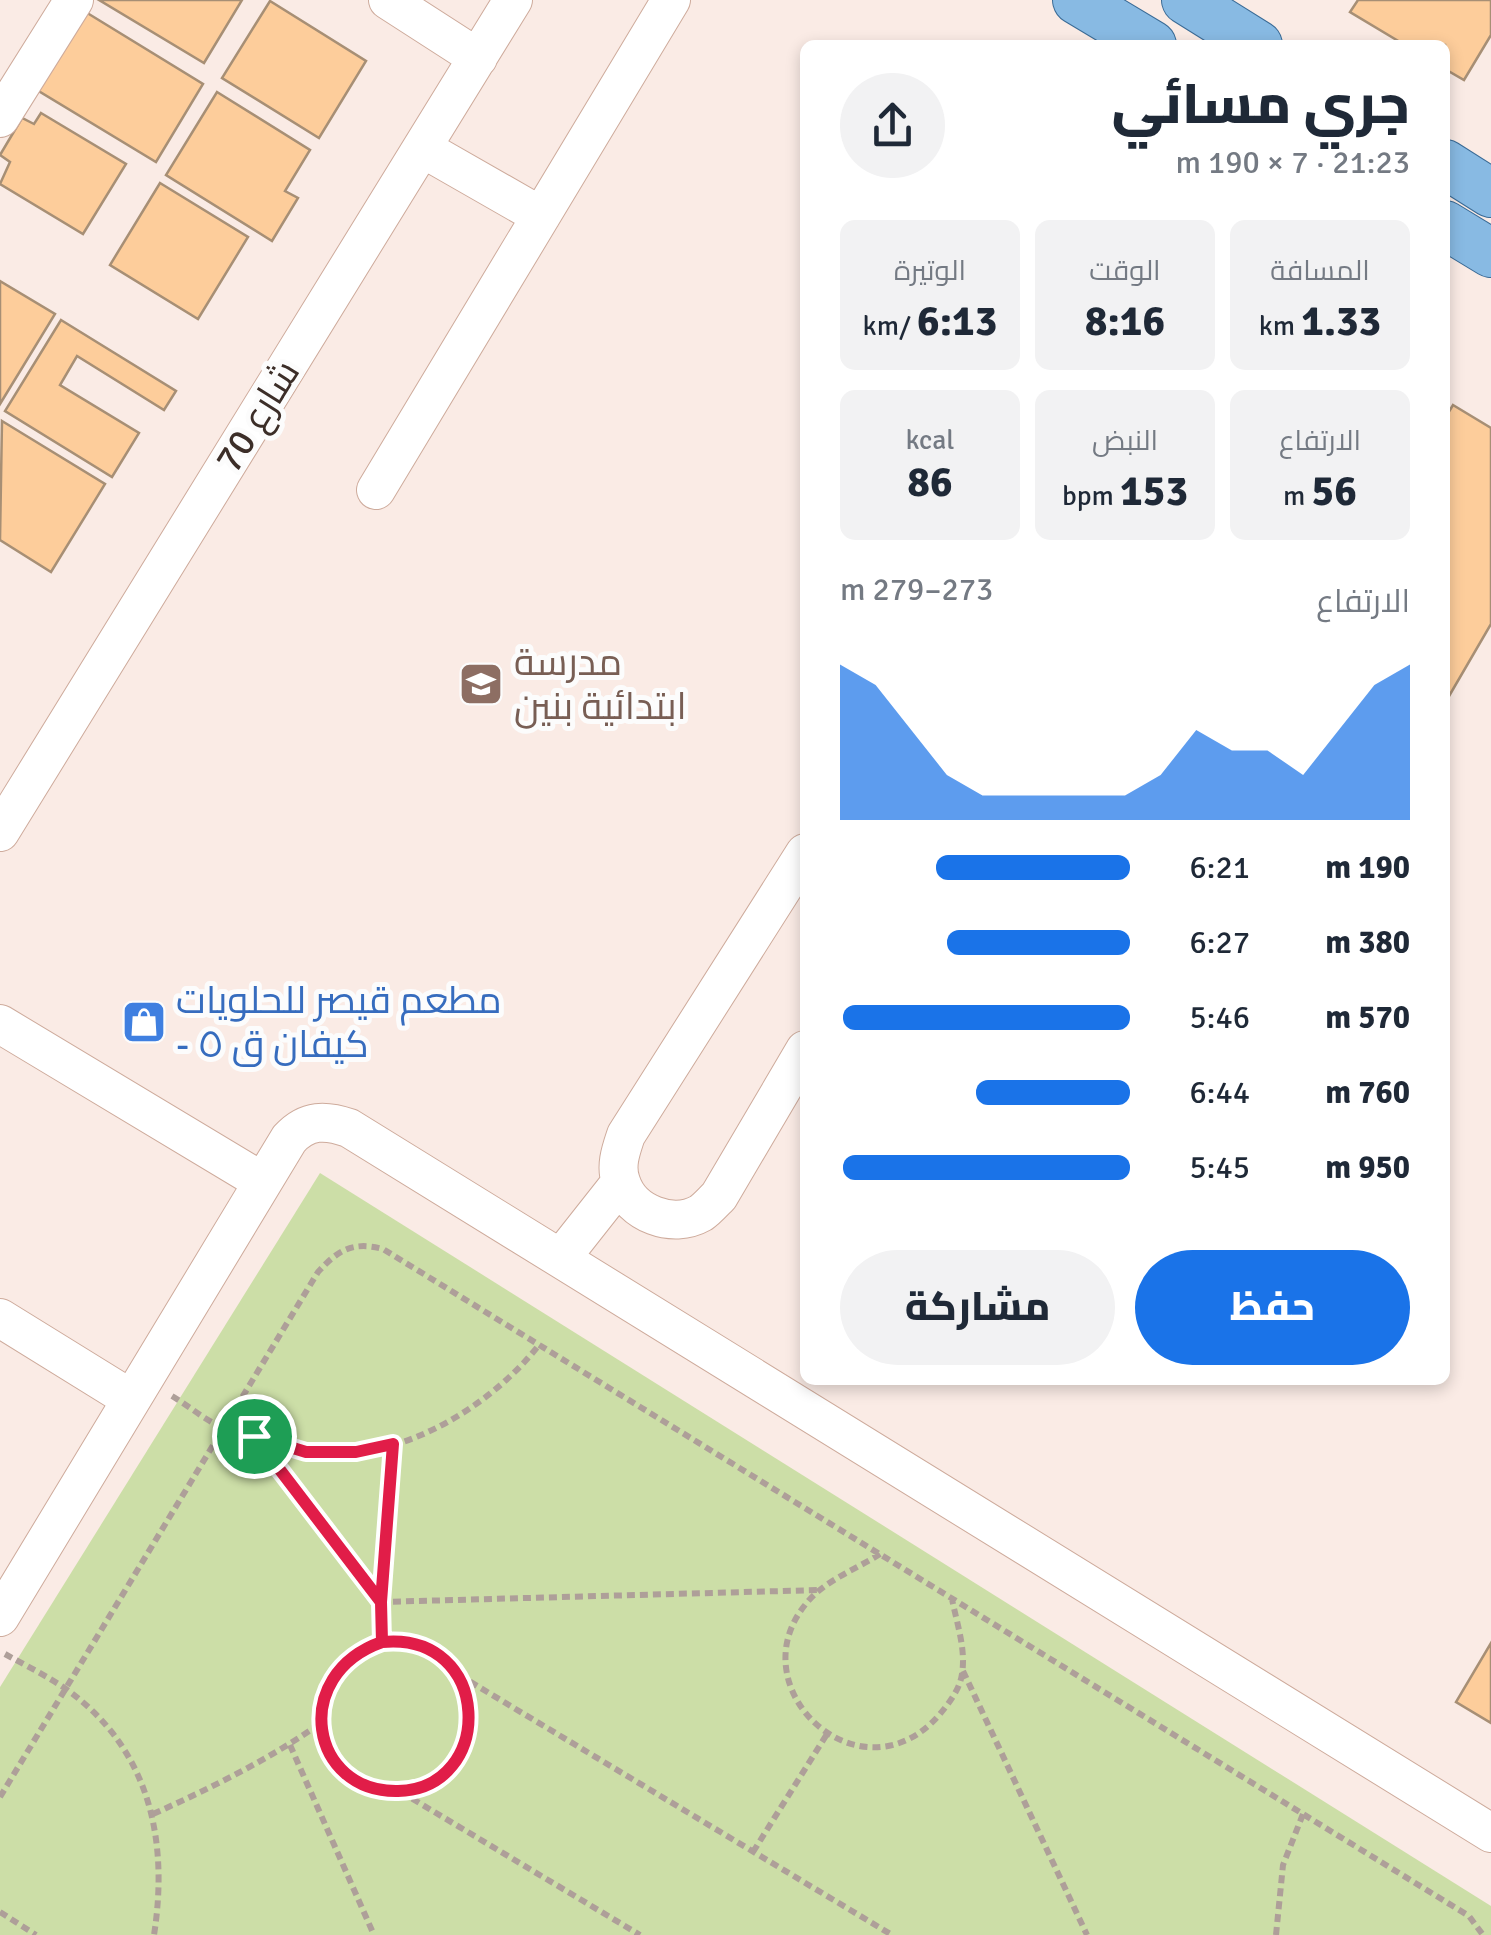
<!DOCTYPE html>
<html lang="ar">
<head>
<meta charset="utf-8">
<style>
  :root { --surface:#fff; --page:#f2f2f3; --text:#1f2937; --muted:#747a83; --accent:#1a73e8 }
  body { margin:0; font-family:Signika,Cairo,sans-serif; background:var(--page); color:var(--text); direction:rtl; height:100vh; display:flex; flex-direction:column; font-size:38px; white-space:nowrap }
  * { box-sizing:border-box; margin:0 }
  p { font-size:32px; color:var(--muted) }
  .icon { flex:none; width:55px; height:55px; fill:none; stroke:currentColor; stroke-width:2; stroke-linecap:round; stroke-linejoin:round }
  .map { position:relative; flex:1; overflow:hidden; direction:ltr }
  .side { position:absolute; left:800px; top:40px; width:650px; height:1345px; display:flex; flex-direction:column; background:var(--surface); border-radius:15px; box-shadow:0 5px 15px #0003; direction:rtl }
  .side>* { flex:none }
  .pin { position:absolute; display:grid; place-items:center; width:85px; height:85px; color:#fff; margin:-42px; border:5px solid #fff; border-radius:50%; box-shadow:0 2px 10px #0007 }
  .round { display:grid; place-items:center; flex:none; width:105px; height:105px; border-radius:52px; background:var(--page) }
  .headline { display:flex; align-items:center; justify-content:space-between; height:170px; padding:0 40px }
  h1 { font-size:55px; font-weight:800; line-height:75px }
  .metrics { display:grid; grid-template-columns:repeat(3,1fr); gap:15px; height:170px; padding:10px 40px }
  .metrics div { display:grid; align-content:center; border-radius:15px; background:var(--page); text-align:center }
  .metrics b { font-size:42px; font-weight:800 }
  .metrics small { font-size:28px; font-weight:400 }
  .metrics p { font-size:28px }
  .chart { height:280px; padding:20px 40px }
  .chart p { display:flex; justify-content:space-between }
  .chart svg { width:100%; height:180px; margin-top:10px; fill:var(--accent); opacity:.7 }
  .cta { display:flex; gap:20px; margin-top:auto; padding:20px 40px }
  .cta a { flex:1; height:115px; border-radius:60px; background:var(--accent); color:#fff; font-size:40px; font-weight:800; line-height:115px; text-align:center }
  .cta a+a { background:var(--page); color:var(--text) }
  ul { padding:0 40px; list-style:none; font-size:32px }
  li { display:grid; grid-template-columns:160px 120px 1fr; align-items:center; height:75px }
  li i { height:25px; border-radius:12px; background:var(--accent) }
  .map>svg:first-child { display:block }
</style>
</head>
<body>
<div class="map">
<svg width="1491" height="1935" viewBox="0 0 1491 1935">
  <rect width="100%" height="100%" fill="#faebe5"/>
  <path fill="#ccdea7" d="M320,1173l1171,733v29h-1491v-248z"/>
  <path fill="#fdcd9b" stroke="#a78f75" stroke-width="2.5" d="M99,0h143l-38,63z
    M1358,0h133v35l-27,45 -19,-11v-24h-40l-55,-33z
    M270,1l96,60 -47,77 -97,-60z
    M84,11l119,73 -47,78 -119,-72z
    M217,92l93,58 -25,41 13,7 -26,43 -106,-66z
    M41,113l85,51 -43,70 -83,-50 10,-22 -10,-7 22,-37 12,6z
    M160,183l88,54 -50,82 -88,-54z
    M0,281l55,33 -55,90z
    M61,320l115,71 -12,19 -87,-54 -17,29 79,48 -27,44 -107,-66z
    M1453,405l38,23v196l-46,79v-285z
    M2,421l103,63 -54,88 -51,-32z
    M1491,1643v80l-35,-21z"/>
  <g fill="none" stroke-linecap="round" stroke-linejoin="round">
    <defs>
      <path id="minor" d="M388,0l90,58
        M0,118l74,-118
        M422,148l119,68
        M376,490l295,-490
        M0,832l513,-832
        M805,853l-179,282c-5,15 -11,31 -5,47 10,32 52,47 80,31 6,-4 13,-12 18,-17l86,-146
        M0,1024l263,158
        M561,1258l60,-76
        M0,1318l131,81
        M0,1617l289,-478c18,-20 37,-19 60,-11l1142,705"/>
      <path id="major" d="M1077,0l75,45
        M1186,0l72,45
        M1445,164l46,29
        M1445,225l46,28"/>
    </defs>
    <use href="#minor" stroke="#ceab9c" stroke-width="40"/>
    <use href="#major" stroke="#3a6b96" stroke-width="50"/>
    <path stroke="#ae9f99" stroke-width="6" stroke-dasharray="8 5" stroke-linecap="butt" d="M172,1396c17,10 34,25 52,32 14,6 30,8 45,12 12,3 24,9 36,12 86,15 183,-42 234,-107
      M254,1436l127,166 438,-12
      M880,1554c-25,16 -57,27 -75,51 -68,85 57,200 135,109 9,-11 20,-25 22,-40 4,-25 -5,-50 -10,-75
      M321 1716a74 74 0 1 1 148 0a74 74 0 1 1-148 0Z
      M381,1642v-40l12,-158
      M5,1654c20,11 42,22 61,35 83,59 103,150 88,246
      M963,1671l124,264
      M459,1675l433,260
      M290,1745l84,190
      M401,1792l239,143
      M0,1797l318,-525c20,-22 35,-31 65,-23l1086,667 14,19
      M153,1814c58,-26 115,-54 168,-91
      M753,1852l74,-118
      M0,1912l36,23
      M1276,1935l7,-70 20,-51"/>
    <use href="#minor" stroke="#fff" stroke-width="38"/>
    <use href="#major" stroke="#88bae3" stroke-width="48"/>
  </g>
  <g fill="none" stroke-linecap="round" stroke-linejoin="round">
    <defs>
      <path id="route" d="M254,1436l52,16h50l37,-8 -12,158 1,40c111,-11 114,147 16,149 -88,2 -109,-116 -16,-149l-1,-40 -127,-166"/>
    </defs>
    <use href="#route" stroke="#fff" stroke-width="20"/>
    <use href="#route" stroke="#e11d48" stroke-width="12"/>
  </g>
  <defs>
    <symbol id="school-square" viewBox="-11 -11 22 22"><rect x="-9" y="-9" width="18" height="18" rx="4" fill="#8d6e63" stroke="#fcfcfc"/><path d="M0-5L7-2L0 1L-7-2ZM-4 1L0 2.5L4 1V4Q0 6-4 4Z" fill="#fff"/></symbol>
    <symbol id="shop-square" viewBox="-11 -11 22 22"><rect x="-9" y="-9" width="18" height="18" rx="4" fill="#3f7fe0" stroke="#fcfcfc"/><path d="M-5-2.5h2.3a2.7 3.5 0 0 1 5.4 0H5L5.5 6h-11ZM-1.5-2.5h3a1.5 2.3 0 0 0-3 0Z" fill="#fff"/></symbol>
  </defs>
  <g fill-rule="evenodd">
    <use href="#school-square" x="456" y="659" width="50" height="50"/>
    <use href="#shop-square" x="119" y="997" width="50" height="50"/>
  </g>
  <g text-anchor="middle" stroke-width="10" stroke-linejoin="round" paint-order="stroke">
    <g font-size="38" fill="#3c2e28" stroke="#fcfcfc">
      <text transform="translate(257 416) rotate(-58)" y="13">شارع 70</text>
    </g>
    <g font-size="38" fill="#785e54" stroke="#fcfcfc" text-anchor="start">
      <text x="514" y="675">مدرسة<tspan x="514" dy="44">ابتدائية بنين</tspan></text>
    </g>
    <g font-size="38" fill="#366cbe" stroke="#fcfcfc" text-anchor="start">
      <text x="176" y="1013">مطعم قيصر للحلويات<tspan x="176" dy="44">- كيفان ق ٥</tspan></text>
    </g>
  </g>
</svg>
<div class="pin" style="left:254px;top:1436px;background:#1e9e55"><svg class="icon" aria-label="arrive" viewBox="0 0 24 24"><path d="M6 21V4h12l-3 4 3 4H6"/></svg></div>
<section class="side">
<div class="headline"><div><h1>جري مسائي</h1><p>21:23 · 7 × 190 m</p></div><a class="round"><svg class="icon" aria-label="share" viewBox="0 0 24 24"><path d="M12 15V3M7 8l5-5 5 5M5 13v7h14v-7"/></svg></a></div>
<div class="metrics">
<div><p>المسافة</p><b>1.33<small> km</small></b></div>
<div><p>الوقت</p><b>8:16</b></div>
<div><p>الوتيرة</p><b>6:13<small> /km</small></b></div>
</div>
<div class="metrics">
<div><p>الارتفاع</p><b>56<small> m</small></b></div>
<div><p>النبض</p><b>153<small> bpm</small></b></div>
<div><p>kcal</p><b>86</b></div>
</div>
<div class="chart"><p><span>الارتفاع</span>273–279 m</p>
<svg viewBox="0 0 160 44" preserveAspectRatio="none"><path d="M0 44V6L10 11L20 22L30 33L40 38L50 38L60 38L70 38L80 38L90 33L100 22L110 27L120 27L130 33L140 22L150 11L160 6V44z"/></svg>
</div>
<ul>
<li><b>190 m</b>6:21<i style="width:67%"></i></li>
<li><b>380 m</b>6:27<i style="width:63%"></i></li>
<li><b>570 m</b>5:46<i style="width:99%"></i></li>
<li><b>760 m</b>6:44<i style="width:53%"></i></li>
<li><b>950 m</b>5:45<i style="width:99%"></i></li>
</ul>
<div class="cta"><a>حفظ</a><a>مشاركة</a></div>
</section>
</div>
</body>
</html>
